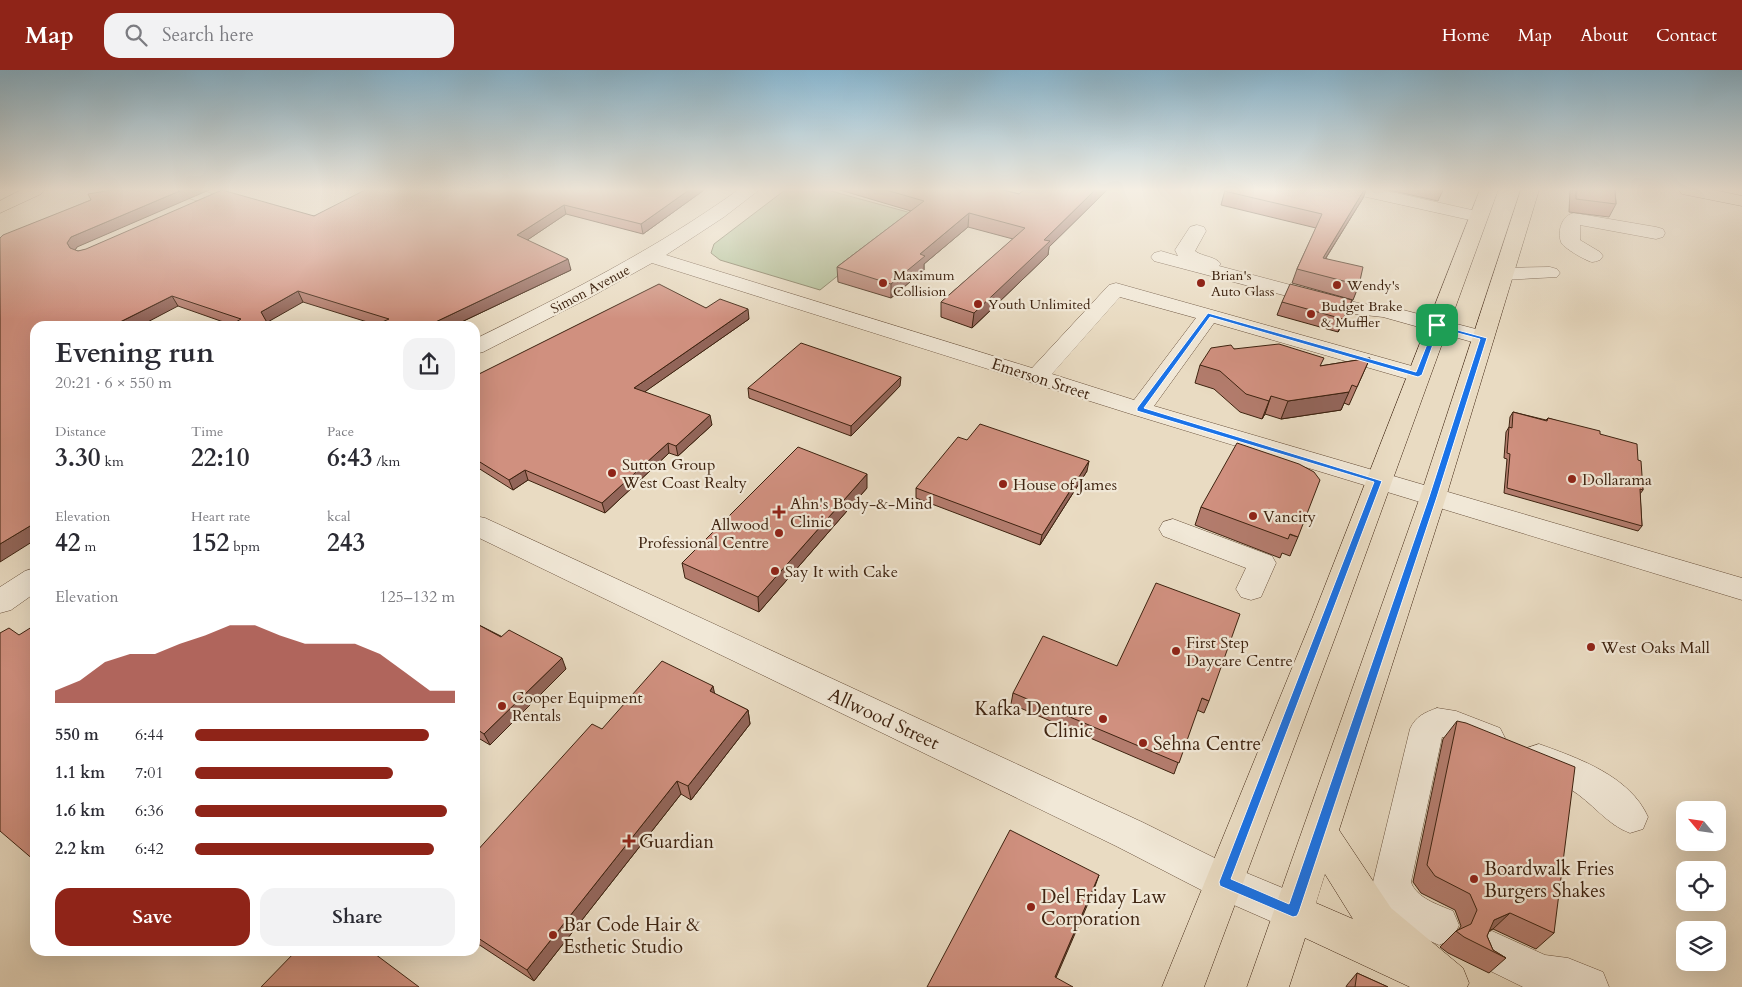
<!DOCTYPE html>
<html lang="en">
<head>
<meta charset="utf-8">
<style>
  :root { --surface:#fff; --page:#f2f2f3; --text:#2b2b33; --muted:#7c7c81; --accent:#8f2418 }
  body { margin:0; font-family:Cardo,serif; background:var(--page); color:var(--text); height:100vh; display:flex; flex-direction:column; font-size:19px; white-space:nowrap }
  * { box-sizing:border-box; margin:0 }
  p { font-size:16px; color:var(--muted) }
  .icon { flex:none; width:28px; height:28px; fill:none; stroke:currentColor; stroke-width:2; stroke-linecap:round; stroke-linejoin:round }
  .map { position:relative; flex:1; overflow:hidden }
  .drawer { position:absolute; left:30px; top:251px; width:450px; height:635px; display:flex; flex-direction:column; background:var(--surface); border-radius:15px; box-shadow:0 5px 20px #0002 }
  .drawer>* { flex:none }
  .needle { width:32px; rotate:299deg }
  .tools { position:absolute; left:1676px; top:731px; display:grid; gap:10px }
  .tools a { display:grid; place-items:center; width:50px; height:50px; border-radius:10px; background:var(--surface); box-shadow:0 5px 20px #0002; font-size:25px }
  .pin { position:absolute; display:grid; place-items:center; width:42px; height:42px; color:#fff; margin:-21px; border-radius:10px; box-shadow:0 2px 8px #0006 }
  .round { display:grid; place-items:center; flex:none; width:52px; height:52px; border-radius:15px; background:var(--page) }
  .summary { display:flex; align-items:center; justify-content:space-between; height:85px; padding:0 25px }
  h1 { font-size:28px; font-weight:700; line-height:38px }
  .stats { display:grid; grid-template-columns:repeat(3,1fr); gap:8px; height:85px; padding:5px 25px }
  .stats div { display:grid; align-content:center }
  .stats b { font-size:25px; font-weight:700 }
  .stats small { font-size:14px; font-weight:400 }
  .stats p { font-size:14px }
  .chart { height:140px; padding:10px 25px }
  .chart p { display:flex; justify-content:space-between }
  .chart svg { width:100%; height:90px; margin-top:5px; fill:var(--accent); opacity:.7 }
  .primary-button { display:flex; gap:10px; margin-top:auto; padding:10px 25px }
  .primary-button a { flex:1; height:58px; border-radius:15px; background:var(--accent); color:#fff; font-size:20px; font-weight:700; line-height:58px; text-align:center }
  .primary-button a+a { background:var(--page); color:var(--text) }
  ul { padding:0 25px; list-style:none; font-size:16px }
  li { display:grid; grid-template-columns:80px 60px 1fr; align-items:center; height:38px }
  li i { height:12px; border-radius:6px; background:var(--accent) }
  header { display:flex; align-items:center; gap:30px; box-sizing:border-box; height:70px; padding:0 25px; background:var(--accent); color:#fff }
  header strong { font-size:24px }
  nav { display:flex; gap:28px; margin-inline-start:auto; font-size:18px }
  .search { width:350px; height:45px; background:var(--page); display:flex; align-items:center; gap:12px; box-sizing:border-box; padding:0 18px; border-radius:15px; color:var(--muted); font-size:19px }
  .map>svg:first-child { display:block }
</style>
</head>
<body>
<header>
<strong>Map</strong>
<div class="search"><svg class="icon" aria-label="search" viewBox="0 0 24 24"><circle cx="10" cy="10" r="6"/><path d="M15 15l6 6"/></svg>Search here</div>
<nav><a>Home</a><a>Map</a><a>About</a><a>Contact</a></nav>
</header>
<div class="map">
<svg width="1742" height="917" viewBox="0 0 1742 917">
  <rect width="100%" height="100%" fill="#e9dbc2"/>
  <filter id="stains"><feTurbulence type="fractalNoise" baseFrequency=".004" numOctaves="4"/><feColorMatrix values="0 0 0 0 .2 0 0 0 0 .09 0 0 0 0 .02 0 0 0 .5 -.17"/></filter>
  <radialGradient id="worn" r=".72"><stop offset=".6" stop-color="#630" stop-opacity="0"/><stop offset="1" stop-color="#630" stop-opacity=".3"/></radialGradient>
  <path fill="#b1c198" stroke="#787254" d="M785,120h42l88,24 -95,76 -100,-30 -9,-7 3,-9z"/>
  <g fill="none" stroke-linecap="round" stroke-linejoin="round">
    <defs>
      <path id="minor" d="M171,120c14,0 38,-3 47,9l-3,4 -6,1 -35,-10z
        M738,120h21l-35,27 -58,38 366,113 77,-83 7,-2 310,87 3,5 -3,5 -8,2 -204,-59 -60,83 588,172v22l-611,-186 -479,-151 -63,35 -106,54 -8,2v-15c91,-45 181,-90 263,-149zM1120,227l76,21 -62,82 -82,-26z
        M1350,120h33l102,23 3,4 -3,4 -6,1 -126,-28z
        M1574,143l82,14 7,2 2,4 -2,4 -7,2 -76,-14v15l20,12 3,4 -3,4c-3,1 -6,2 -8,2 -6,-1 -30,-15 -31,-20 -4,-11 1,-27 13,-29z
        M1197,155l7,2 2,4 -11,20c8,6 20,5 26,13l-2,2 143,38 22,1 107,28 3,5 -3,5 -8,2 -100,-28 -28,-3 -201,-53 -3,-4 3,-4 7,-2 17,5 -3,-6 15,-23z
        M1550,197l7,2 3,4 -3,4 -53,3 -7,-2 -3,-4 3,-4 7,-2z
        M475,446l10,2 657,304 95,47 70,29 5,14 -5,14 -14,5 -82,-36 -95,-49 -641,-310z
        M1173,449l99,37 4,7 -15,34 -10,3 -10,-3 -5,-8 10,-21 -83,-32 -4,-7 4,-7z
        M35,498v25l-24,17 -11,3v-26l25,-16z
        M1437,638l19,3 44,17 5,10 -5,10 -12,4 -35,-13 -11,-2 -31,145c5,16 28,23 42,29l6,14 -6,14 -14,6 -38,-17 -18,-16 -10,-30 37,-153c6,-13 14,-16 27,-21z
        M1539,674c39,14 91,32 109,73l-5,12 -13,4c-23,-8 -38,-31 -60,-44 -13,-9 -29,-13 -43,-19l-5,-11 5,-11z
        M1492,861l53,24 23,3 35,14 6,15h-86l-45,-22 -6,-14 6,-14z"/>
      <path id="major" d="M21,120h23l-3,4 -41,19v-12z
        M1480,120h18l-156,429 -138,368h-42l150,-368z
        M1521,120h18l-93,307 -107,333 52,78 72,60 6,15 -2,4h-57l-105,-49 -16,49h-42l173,-490zM1325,804l28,45 -37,-16z
        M1679,120h35l28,6v10l-60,-12z"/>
    </defs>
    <use href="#minor" stroke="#69513c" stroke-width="1"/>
    <use href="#major" stroke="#3e2310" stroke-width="1"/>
    <use href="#minor" fill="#f1e8d7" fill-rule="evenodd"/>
    <use href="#major" fill="#e9dbc2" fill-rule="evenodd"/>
  </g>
  <path fill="#b37c6d" stroke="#3e2310" d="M704,120l-61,44 -77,-20 -39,26 44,30 -118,56h-80l4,-1 -74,-23 -71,23 -54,-19 -178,-68 91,-38 -14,47 -2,3 3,1 236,-35z
    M840,120h163l16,4 5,-4h83l-58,57 -1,8 -76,73 -31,-11v-15l72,-63 -45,-12 -44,37v6l-33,28 -53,-16 -1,-15 74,-56z
    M1225,120h141l-3,8 -37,60 33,27 -6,15 -61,-17 5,-14 19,-41 -95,-23z
    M1389,120h54l-5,11z
    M1570,120h45l1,14 -7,13 -40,-5z
    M1352,230l-5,14 -9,18 -61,-17 5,-13z
    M706,238l43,11 -105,73 68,33 -34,31 -9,-3 -64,60 -77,-33 -15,10 -38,-24v-90z
    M1234,279l86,17 50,-8 -21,47 -5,-2 -3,7 -60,9 -16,-5 -3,5 -22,-7 -26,-23 -19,-6 5,-18z
    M900,316l-49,50 -102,-38 -1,-10z
    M1513,342l33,8 2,-2 52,16 38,26 5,30 -3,4 2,32 -4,5 -134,-38 3,-34 -3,-1 2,-26 3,-5 1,-10z
    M1087,401l-47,74 -124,-47v-10z
    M867,418l-108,124 -74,-34 -3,-15z
    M1201,437l97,30 -8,19 -8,-3 -2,5 -85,-33z
    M475,553l91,46 -76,76 -15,-9z
    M1117,596l92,35 -5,12 -7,-3 -23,64 -163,-70 2,-11z
    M715,624l33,16 2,14 -59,76 -10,-6 -147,187 -59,-39v-89l127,-124z
    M1457,651l97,212 -18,16 -43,-20 -4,2 -2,5 6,14 13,8 -17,15 -41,-20 -8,-6 16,-16 3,-2 2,-3 -6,-16 -34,-17 -8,-11 30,-143z
    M1357,903l31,14h-42l1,-2z"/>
  <path fill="#926559" stroke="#3e2310" d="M182,120h27l-132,57 -4,6 -6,-10 4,-6z
    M689,120h15l-61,44 -2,-10z
    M1095,120h12l-58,57 -1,8 -76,73 2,-15 70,-73z
    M1364,120h2l-3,8 -46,74 6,-14z
    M564,135l2,9 -46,31 -3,-10z
    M969,143l-1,14 -44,37v6l-33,28v-14l29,-30z
    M568,189l3,11 -118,56h-26z
    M298,221l5,11 -37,21 -5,-11z
    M172,226l6,10 -38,20h-24v-2z
    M1352,230l-5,14 -9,18 5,-13z
    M748,239l1,10 -113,79 -2,-10z
    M901,307l-1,9 -49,50v-10z
    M1349,322l-8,18 -60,9 7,-18z
    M1271,326l-6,18 -3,5 7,-18z
    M710,345l2,10 -34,31 -2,-10z
    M668,373l1,10 -64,60 -3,-10z
    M1089,391l-2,10 -47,74 2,-10z
    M525,400l3,10 -15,10 -4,-10z
    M867,404v14l-108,124 -1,-15z
    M35,453v17l-35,22v-18z
    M562,588l4,11 -76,76 -6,-11z
    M713,616l3,14 -6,-9z
    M748,640l2,14 -59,76 -3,-14z
    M677,711l4,13 -147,187 -7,-11z
    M1099,805l-6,17 -41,95 3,-10z
    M1510,843l-17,16 -16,6 17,-15z"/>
  <path fill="#d0907f" stroke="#3e2310" d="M112,120h70l-111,47 -4,6 3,5 8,3 8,-2 136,-59 92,26 51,-26h324l-48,34 -77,-19 -47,30 51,24 -141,67h-15l-6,-2 1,2h-34l16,-7 -91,-28 -37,21 8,14h-40l12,-7 -69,-23 -56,28 2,1 -2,1h-81v197l-35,21v-306l3,-3 88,-35 -3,-6z
    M886,120h117l16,4 5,-4h71l-51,50 6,1 -76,72 -33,-11 84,-74 -56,-15 -49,41 5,2 -34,28 -54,-17 87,-66z
    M1225,120h139l-41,68 40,9 -4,18 -62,-16 25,-55 -98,-23z
    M1576,120h39l1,14 -40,-5z
    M659,214l47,24 14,-9 28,10 -114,79 76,27 -34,31 -8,-3 -66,60 -77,-33 -16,10 -34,-21v-83z
    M1290,214l62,16 -9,19 -61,-17z
    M801,273l100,34 -50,49 -103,-38z
    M1279,274l45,14 -4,8 50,-8 -13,29 -5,-2 -3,7 -61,9 -17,-5 -2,5 -23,-7 -26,-23 -20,-6 11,-17 20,-3 3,4z
    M1513,342l34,9 1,-3 52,13v3l37,10 1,16 3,1 2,29 -3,-1 2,37 -135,-38 3,-34 -3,-1 2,-26 3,1z
    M980,354l109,37 -47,74 -126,-47 42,-51 9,3z
    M1237,373l62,21 15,8 6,8 -22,57 -8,-3 -2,5 -87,-32z
    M798,377l69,27 -109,123 -76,-34z
    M1156,513l84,31 -31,87 -7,-3 -23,65 -166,-70 30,-57 74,30z
    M475,553l26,14 8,-7 53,28 -78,76 -9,-6z
    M35,555v236l-35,-30v-198l9,-5 10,7z
    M662,591l51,25 -3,5 38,19 -60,76 -11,-5 -150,189 -52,-34v-83l117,-129 10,5z
    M1457,651l9,2 109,44 -21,166 -44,-20 -16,7 -7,16 6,14 13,8 -42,-21 -8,-6 15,-7 6,-14 -7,-16 -35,-18 -8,-11z
    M1010,760l89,45 -44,102 18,10h-146z
    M296,881h75l48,36h-158z
    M1357,903l31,14h-33z"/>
  <linearGradient id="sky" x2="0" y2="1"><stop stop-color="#88b7d1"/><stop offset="0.48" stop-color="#f5efe4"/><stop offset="1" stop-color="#f5efe4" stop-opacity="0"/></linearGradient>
  <rect width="1742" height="249" fill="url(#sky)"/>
  <path fill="#1a73e8" stroke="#fff" fill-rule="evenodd" d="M1208,243l208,59 19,-48 52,14 -50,159 -138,415 -2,4 -4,1 -73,-31 -1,-4 155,-400 -237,-71v-3zM1210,247l208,60 4,-2 17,-47 41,11 -51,158 -140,407 -58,-25 151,-398 -238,-73z"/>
  <g fill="#8f2418" stroke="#f1e8d7" stroke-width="2">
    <circle cx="883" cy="213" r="5"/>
    <circle cx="1201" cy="213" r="5"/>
    <circle cx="1337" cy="215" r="5"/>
    <circle cx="978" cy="234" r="5"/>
    <circle cx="1311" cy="244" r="5"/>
    <circle cx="612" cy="403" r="5"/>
    <circle cx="1572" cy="409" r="5"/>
    <circle cx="1003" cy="414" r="5"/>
    <path d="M776.5 434.5h5v5h5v5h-5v5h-5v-5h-5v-5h5z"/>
    <circle cx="1253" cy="446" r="5"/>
    <circle cx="779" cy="463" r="5"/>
    <circle cx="775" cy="501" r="5"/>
    <circle cx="1591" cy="577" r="5"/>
    <circle cx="1176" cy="581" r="5"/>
    <circle cx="502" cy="636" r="5"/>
    <circle cx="1103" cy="649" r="5"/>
    <circle cx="1143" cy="673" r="5"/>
    <path d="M626.5 763.5h5v5h5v5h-5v5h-5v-5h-5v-5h5z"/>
    <circle cx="1474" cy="809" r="5"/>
    <circle cx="1031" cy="837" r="5"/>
    <circle cx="553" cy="865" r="5"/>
  </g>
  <g text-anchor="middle" stroke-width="4.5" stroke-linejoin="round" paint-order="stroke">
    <g font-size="14" fill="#3e2310" stroke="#f1e8d7" text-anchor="start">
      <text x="893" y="210">Maximum<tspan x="893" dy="16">Collision</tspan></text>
      <text x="1211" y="210">Brian's<tspan x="1211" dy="16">Auto Glass</tspan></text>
      <text x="1347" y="220">Wendy's</text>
      <text x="988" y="239">Youth Unlimited</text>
      <text x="1321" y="241">Budget Brake<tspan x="1321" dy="16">&amp; Muffler</tspan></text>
    </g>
    <g font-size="14" fill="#3e2310" stroke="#f1e8d7">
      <text transform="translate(590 219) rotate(-28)" y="5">Simon Avenue</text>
    </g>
    <g font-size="16" fill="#3e2310" stroke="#f1e8d7">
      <text transform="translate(1041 308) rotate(18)" y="6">Emerson Street</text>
    </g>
    <g font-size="16" fill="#3e2310" stroke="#f1e8d7" text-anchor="start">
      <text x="622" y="400">Sutton Group<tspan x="622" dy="18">West Coast Realty</tspan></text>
      <text x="1582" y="415">Dollarama</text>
      <text x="1013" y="420">House of James</text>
      <text x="790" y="439">Ahn's Body-&amp;-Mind<tspan x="790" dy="18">Clinic</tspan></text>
      <text x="1263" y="452">Vancity</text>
      <text x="769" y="460" text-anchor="end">Allwood<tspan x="769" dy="18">Professional Centre</tspan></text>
      <text x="785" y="507">Say It with Cake</text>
      <text x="1186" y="578">First Step<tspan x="1186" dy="18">Daycare Centre</tspan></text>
      <text x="1601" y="583">West Oaks Mall</text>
      <text x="512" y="633">Cooper Equipment<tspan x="512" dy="18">Rentals</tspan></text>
    </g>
    <g font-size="19" fill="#3e2310" stroke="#f1e8d7" text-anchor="start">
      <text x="1093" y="645" text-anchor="end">Kafka Denture<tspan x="1093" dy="22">Clinic</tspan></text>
      <text x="1153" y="680">Sehna Centre</text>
      <text x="639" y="778">Guardian</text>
      <text x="1484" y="805">Boardwalk Fries<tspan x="1484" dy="22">Burgers Shakes</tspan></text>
      <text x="1041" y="833">Del Friday Law<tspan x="1041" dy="22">Corporation</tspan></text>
      <text x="563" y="861">Bar Code Hair &amp;<tspan x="563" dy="22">Esthetic Studio</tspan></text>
    </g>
    <g font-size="19" fill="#3e2310" stroke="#f1e8d7">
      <text transform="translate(884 648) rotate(25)" y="7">Allwood Street</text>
    </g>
  </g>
  <rect width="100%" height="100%" filter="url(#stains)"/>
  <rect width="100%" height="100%" fill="url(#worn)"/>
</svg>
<div class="tools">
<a><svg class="needle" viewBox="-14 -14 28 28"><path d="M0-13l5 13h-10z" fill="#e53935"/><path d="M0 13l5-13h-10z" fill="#7c7c81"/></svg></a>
<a><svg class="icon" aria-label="locate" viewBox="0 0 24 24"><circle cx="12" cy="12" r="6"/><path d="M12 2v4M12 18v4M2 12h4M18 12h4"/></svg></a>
<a><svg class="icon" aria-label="layers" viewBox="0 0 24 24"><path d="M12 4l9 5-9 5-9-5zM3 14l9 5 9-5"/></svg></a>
</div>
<div class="pin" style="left:1437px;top:255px;background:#1e9e55"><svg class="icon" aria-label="arrive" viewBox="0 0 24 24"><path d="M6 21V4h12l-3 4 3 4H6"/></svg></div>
<section class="drawer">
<div class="summary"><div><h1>Evening run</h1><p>20:21 · 6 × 550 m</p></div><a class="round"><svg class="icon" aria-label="share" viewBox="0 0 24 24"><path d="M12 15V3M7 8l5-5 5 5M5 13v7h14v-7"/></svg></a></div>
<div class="stats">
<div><p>Distance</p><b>3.30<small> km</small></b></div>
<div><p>Time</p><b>22:10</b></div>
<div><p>Pace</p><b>6:43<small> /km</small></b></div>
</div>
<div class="stats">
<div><p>Elevation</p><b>42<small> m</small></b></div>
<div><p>Heart rate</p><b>152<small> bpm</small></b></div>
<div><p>kcal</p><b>243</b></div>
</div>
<div class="chart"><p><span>Elevation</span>125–132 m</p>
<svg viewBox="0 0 160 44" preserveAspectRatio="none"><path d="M0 44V38L10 33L20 24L30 20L40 20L50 15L60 11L70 6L80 6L90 11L100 15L110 15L120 15L130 20L140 29L150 38L160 38V44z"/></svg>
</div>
<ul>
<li><b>550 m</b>6:44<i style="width:90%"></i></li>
<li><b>1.1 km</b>7:01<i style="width:76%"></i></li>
<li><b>1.6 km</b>6:36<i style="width:97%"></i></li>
<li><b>2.2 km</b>6:42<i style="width:92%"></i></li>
</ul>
<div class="primary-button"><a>Save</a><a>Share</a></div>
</section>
</div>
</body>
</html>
